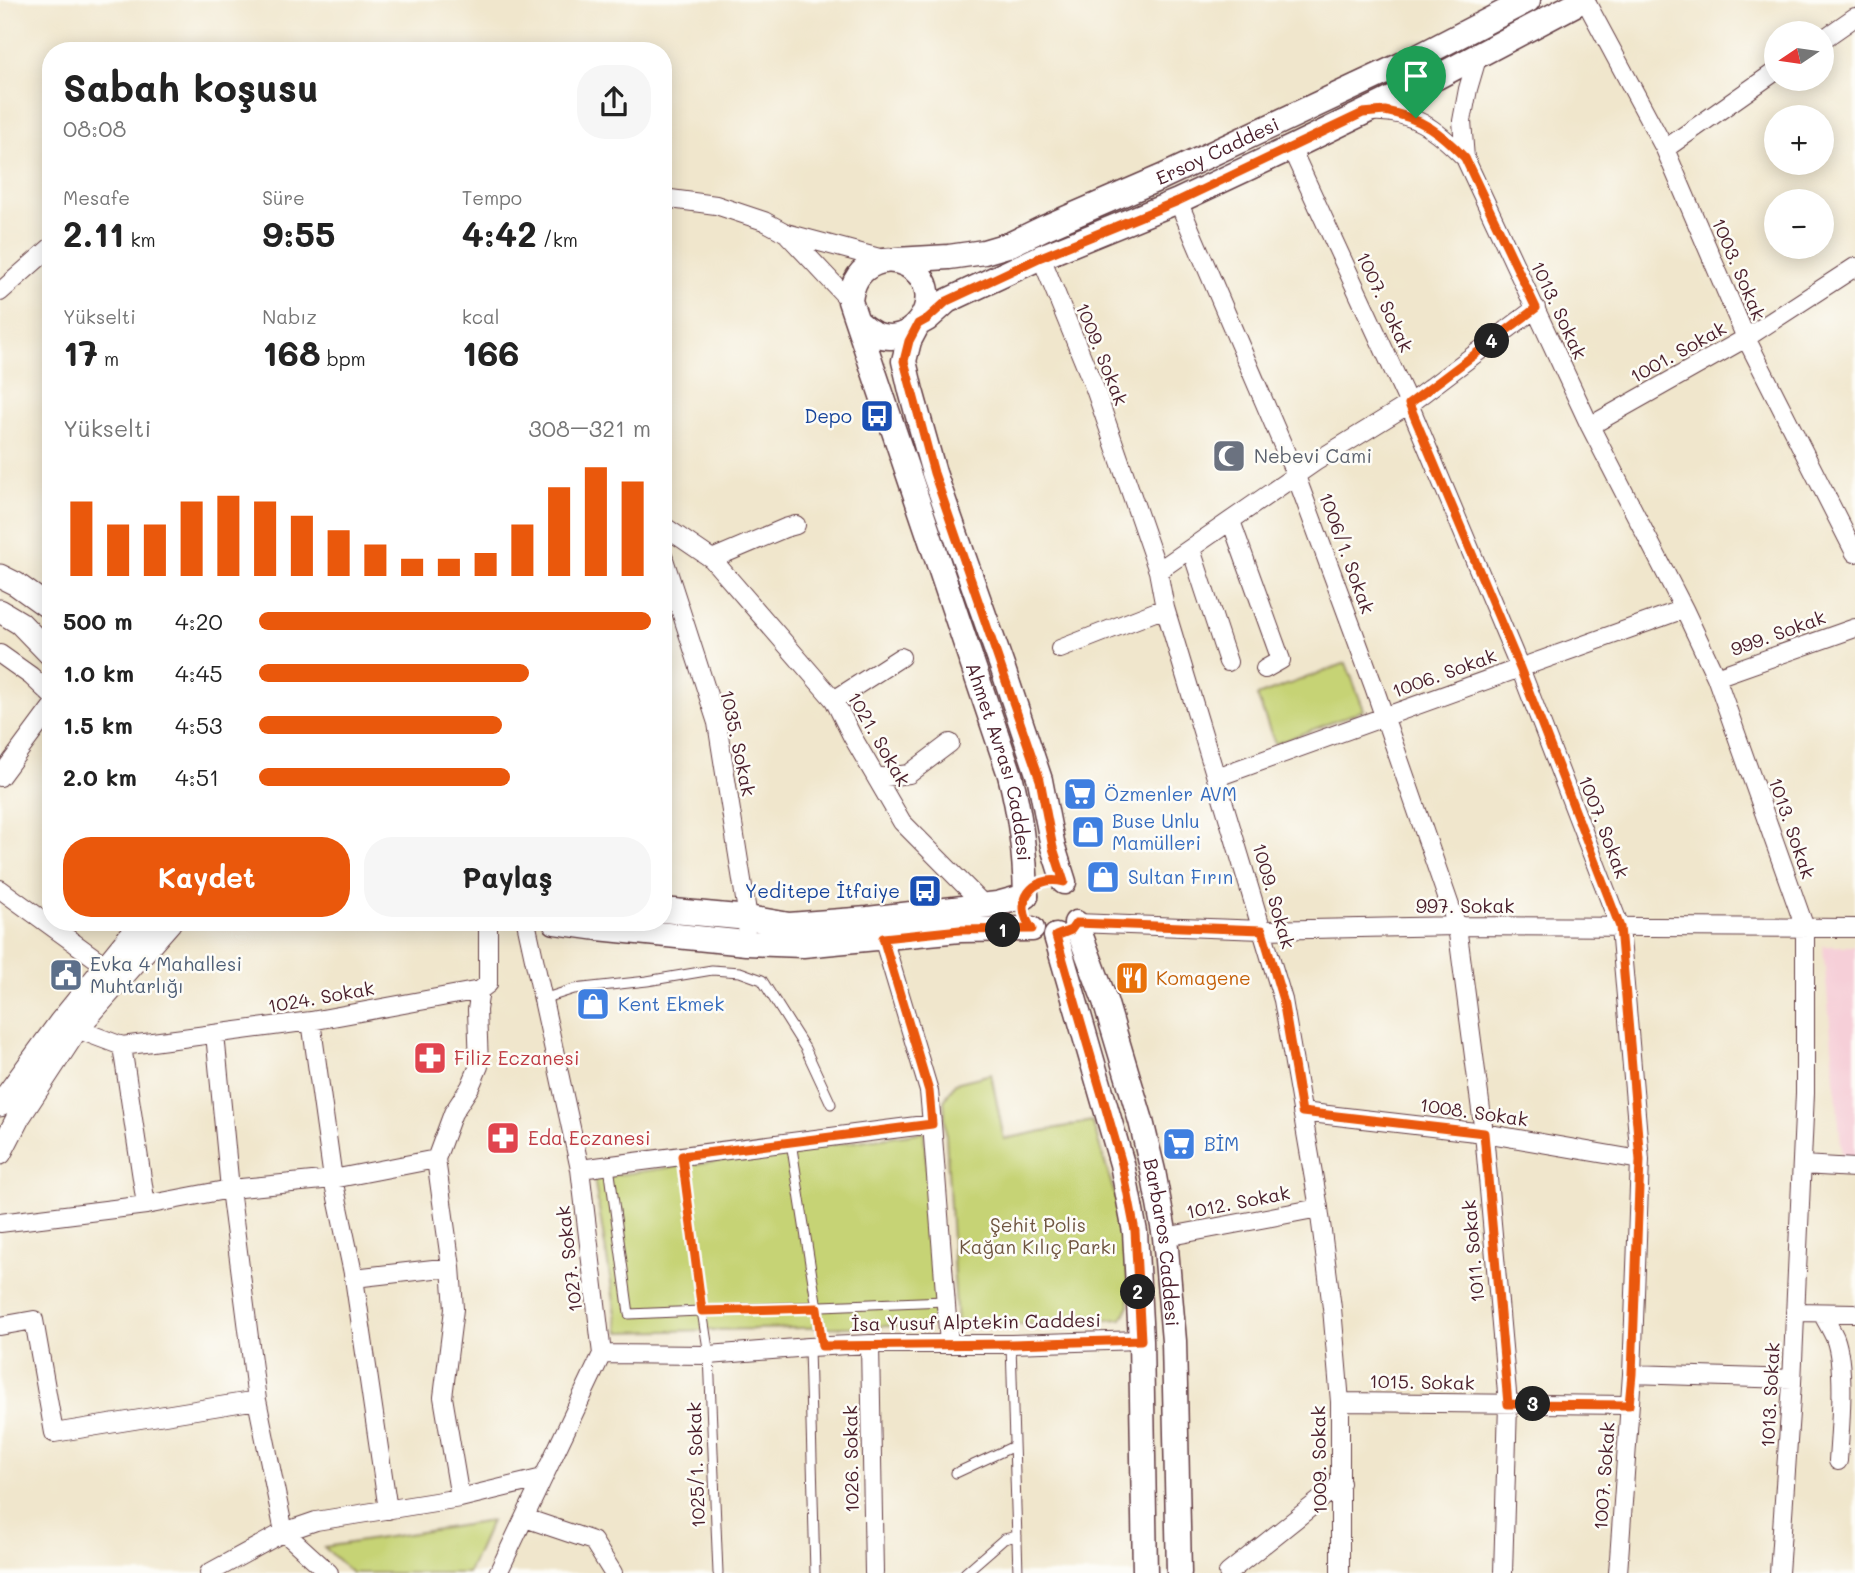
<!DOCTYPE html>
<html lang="tr">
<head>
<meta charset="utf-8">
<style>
  :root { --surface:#fff; --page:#f6f6f6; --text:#222; --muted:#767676; --accent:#ea580c }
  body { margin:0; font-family:Mali,sans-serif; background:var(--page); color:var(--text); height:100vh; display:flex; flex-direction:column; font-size:26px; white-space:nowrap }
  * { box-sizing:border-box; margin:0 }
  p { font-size:23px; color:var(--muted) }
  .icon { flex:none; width:38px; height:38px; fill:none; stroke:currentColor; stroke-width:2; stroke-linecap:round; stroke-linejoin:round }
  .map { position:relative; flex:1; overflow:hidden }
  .side { position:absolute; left:42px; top:42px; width:630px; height:889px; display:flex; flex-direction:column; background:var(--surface); border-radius:28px; box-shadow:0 4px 18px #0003 }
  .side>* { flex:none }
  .needle { width:46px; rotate:257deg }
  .buttons { position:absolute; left:1764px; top:21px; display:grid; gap:14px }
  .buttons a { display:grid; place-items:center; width:70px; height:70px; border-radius:50%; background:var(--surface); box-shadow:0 4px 18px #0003; font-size:35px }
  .pin { position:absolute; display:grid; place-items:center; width:60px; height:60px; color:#fff; margin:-72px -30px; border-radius:50% 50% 50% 0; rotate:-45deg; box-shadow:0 0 7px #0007 }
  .pin .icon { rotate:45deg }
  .km { position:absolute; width:35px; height:35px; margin:-18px; border-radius:50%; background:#222; color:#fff; font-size:19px; line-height:35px; text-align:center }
  .round { display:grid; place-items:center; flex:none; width:74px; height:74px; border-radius:28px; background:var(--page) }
  .head { display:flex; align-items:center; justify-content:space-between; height:119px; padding:0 21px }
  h1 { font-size:38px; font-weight:700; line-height:52px }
  .metrics { display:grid; grid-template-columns:repeat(3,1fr); gap:10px; height:119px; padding:7px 21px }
  .metrics div { display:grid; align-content:center }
  .metrics b { font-size:35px; font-weight:700 }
  .metrics small { font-size:19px; font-weight:400 }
  .metrics p { font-size:19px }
  .chart { height:196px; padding:14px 21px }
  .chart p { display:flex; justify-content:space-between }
  .chart svg { width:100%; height:126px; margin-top:7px; stroke:var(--accent); stroke-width:6 }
  .button { display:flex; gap:14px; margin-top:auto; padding:14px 21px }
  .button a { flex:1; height:80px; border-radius:28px; background:var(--accent); color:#fff; font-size:28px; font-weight:700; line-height:80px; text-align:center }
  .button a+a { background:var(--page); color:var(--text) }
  ul { padding:0 21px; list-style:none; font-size:23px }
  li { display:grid; grid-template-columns:112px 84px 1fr; align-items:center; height:52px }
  li i { height:18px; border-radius:9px; background:var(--accent) }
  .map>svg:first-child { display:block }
</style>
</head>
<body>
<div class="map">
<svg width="1855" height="1573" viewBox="0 0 1855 1573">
  <rect width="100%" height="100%" fill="#fdfcf7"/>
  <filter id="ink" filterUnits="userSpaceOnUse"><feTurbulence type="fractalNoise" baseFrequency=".0143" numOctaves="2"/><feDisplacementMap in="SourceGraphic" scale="14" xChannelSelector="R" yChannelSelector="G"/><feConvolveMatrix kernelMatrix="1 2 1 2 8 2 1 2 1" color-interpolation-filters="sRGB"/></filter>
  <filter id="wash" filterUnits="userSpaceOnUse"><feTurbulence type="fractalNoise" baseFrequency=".00686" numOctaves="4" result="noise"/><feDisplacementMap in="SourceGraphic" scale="28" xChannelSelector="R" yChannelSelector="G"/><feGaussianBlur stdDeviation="1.57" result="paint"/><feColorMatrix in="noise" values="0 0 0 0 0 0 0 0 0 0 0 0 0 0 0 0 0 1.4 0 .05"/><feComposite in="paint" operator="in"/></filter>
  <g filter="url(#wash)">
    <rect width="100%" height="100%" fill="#f0e6cc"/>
    <path fill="#f6cfd8" d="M1823,946h32v213l-13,-1z"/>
    <path fill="#c6d375" stroke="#887950" stroke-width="2" d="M1346,663l18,47 -89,34 -18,-48z
      M991,1074l13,65 88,-18 33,107 4,77 -7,14 -165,9 -13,-227 11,-18z
      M924,1132l14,193 -319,7 -25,-154z
      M491,1521l-23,52h-116l-28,-26z"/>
  </g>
  <g filter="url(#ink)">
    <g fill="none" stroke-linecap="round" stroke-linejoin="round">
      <defs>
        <path id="service" d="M543,999l31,-10 73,-8 65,-11 28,2 22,8 43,68 26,56
          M791,1142l26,166 5,38
          M682,1156l20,155 7,44 9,218
          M609,1166l20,148 316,-13
          M1011,1344l7,229
          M809,1347l6,226
          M956,1473l58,-27
          M965,1573l39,-34 13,-3"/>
        <path id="minor" d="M1585,0l80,149 81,189 109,215
          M1822,40l33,-23
          M1370,112c42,-3 67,18 95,46l-3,-37 6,-32 10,-34
          M1291,148l118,256 111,264 100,259 20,233 -8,214 -14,199
          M1665,149l111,-78
          M1465,158l125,268 94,183 32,68 89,251v165l-13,290 -13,190
          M663,198l53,7 48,16 22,12 97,26
          M1178,201l118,275 78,211 83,239 27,207 24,271 -5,169
          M786,233l64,68
          M1041,257l54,132 63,182 7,37 118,392 36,208 13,100 8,94v171
          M0,292l51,-45
          M1590,426l156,-88 109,-71
          M1231,521l50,139 -16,9
          M663,529h5l44,30 122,141 18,36 50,86 82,83
          M1191,549l37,113
          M663,556l54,167 31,195 -1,9
          M712,559l73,-31 11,-3
          M1158,571l157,-109 94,-58 127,-96
          M1060,649l105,-41
          M0,654l31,22 20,19
          M1716,677l139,-49
          M834,700l67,-43
          M0,777l51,-69
          M1217,777l467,-168
          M877,778l32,-4 41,-31
          M0,889l106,77
          M1076,923l186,7 195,-4 398,2
          M311,1021l22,158 21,99 34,232
          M66,1025l56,21 189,-25 169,-31 8,-6v-62
          M215,1034l15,155 27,211 27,132 45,41
          M122,1046l24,159
          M1302,1112l182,21 156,27
          M932,1124l17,220
          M1802,1165l53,3
          M580,1169l352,-45 -3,-33 -46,-153
          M0,1223l146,-18 84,-16 103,-10 103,-20
          M1165,1237l154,-29
          M354,1278l97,-11
          M1795,1312l60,1
          M1822,1313c4,8 9,16 13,25 11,30 5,90 3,123
          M0,1326l34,-6 20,113 203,-33
          M870,1344l4,229
          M602,1354l107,1 100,-8 61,-3h141l130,-4
          M1632,1374l160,5
          M1340,1402l289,3
          M460,1498l-17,-101 11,-88 -3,-42 -15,-108 17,-46 17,-26 9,-21 -2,-56 3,-20
          M525,1518l68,23 20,32
          M209,1573l75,-41 32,-11 144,-23 83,-20
          M498,1573l104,-219 -22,-185 -54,-247
          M1228,1573l113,-90"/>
        <path id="tertiary" d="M0,576l16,8 35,25
          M0,611l20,12 31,32
          M0,1105l60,-82 82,-101
          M0,1153l18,-35 59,-90 93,-106"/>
        <g id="secondary">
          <path id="s1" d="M896,260l53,-3 35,-5 27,-8 33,-16 118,-51 254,-119 112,-58"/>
          <path id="s2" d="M858,322c48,47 99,-30 49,-57 -10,-5 -21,-6 -31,-2 -18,7 -24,21 -26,38l160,474c11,42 15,78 16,121"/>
          <path d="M1064,882l-11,-35 -13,-67 -37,-111 -69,-196 -23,-82 -7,-30 5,-20 9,-17 9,-5 20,-18 94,-44 137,-56 117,-55 144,-70 144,-76"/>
          <path d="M663,910l85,8 41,7 79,-6 129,-15 29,-8"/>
          <path d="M555,922l43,6 148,15 57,2 157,-15 72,-1"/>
          <path id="s3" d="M1076,923l29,78 36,120 12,50 12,66 9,104 5,232"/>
          <path d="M1056,936l66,228 13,68 6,108 4,233"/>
        </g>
      </defs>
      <use href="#service" stroke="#633d43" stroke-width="11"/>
      <use href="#minor" stroke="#633d43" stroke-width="20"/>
      <use href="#tertiary" stroke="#633d43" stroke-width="25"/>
      <use href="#secondary" stroke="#633d43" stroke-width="27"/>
      <use href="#service" stroke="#fff" stroke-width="9"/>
      <use href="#minor" stroke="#fff" stroke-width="18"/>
      <use href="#tertiary" stroke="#fff" stroke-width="23"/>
      <use href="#secondary" stroke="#fff" stroke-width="24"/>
    </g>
  </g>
  <g fill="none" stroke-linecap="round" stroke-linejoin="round" filter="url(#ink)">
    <defs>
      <path id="route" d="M1385,111c37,7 55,21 80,47l71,150 -127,96 111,264 100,259 20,233 -8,214 -3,31 -121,-1 -24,-271 -182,-21 -19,-112 -21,-70 -186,-7 -5,7 -15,6 66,228 13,67 6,109 -129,4 -190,2 -5,-38 -115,3 -20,-155 250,-32 -3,-33 -46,-153 77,-8 72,-1c-20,-27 0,-55 32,-47l-11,-34 -13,-68 -106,-307 -30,-112 5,-20 9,-17 9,-5 20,-18 94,-44 137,-56 185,-88z"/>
    </defs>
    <use href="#route" stroke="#fff" stroke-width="14"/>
    <use href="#route" stroke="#ea580c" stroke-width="9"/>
  </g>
  <defs>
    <symbol id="bus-square" viewBox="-11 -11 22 22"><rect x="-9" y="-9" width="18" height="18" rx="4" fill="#1a4fb4" stroke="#fdfcf7"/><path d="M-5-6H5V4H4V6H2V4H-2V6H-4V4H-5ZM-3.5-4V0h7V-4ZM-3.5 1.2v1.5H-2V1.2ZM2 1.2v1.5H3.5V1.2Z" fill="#fff"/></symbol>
    <symbol id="mosque-square" viewBox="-11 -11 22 22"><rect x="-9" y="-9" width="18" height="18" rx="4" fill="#6b7280" stroke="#fdfcf7"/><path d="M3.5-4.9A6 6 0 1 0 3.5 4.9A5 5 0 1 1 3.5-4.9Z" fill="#fff"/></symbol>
    <symbol id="supermarket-square" viewBox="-11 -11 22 22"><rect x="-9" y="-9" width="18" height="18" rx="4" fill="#3f7fe0" stroke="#fdfcf7"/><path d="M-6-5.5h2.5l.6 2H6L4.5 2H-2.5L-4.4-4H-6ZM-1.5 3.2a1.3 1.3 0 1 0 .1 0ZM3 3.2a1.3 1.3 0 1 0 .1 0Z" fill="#fff"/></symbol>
    <symbol id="shop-square" viewBox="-11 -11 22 22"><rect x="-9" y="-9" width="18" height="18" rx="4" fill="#3f7fe0" stroke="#fdfcf7"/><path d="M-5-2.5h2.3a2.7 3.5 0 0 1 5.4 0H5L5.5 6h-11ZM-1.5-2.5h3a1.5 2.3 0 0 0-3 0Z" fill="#fff"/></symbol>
    <symbol id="civic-square" viewBox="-11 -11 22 22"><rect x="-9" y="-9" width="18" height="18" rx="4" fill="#5c6f8a" stroke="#fdfcf7"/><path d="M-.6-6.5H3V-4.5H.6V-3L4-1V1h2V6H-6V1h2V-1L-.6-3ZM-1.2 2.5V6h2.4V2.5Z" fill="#fff"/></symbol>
    <symbol id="restaurant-square" viewBox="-11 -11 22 22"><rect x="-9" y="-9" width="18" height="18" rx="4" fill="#e8710a" stroke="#fdfcf7"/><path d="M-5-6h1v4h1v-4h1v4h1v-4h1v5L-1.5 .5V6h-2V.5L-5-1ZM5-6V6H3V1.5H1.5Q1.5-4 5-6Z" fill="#fff"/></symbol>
    <symbol id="pharmacy-square" viewBox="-11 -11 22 22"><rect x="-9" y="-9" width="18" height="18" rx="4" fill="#e0444e" stroke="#fdfcf7"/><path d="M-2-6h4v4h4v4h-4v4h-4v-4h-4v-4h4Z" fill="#fff"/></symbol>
  </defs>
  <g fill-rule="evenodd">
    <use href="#bus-square" x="858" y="397" width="38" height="38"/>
    <use href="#mosque-square" x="1210" y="437" width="38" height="38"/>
    <use href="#supermarket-square" x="1061" y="775" width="38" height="38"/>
    <use href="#shop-square" x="1069" y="813" width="38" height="38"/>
    <use href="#shop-square" x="1084" y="858" width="38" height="38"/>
    <use href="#bus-square" x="906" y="872" width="38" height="38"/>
    <use href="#civic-square" x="47" y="956" width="38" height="38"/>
    <use href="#restaurant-square" x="1113" y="959" width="38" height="38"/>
    <use href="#shop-square" x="574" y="985" width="38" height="38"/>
    <use href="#pharmacy-square" x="411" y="1039" width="38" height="38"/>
    <use href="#pharmacy-square" x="484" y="1119" width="38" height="38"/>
    <use href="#supermarket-square" x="1160" y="1125" width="38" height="38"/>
  </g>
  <g text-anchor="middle" stroke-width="5" stroke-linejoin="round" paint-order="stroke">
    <g font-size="19" fill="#4a1f2b" stroke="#fdfcf7">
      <text dy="7" stroke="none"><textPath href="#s1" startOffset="343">Ersoy Caddesi</textPath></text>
      <text transform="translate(1739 269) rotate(67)" y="7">1003. Sokak</text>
      <text transform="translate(1385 302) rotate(65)" y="7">1007. Sokak</text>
      <text transform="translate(1559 310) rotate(65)" y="7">1013. Sokak</text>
      <text transform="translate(1678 352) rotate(-29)" y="7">1001. Sokak</text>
      <text transform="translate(1102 354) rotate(68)" y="7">1009. Sokak</text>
      <text transform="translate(1347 553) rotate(70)" y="7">1006/1. Sokak</text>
      <text transform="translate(1778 633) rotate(-20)" y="7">999. Sokak</text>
      <text transform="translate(1444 673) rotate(-20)" y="7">1006. Sokak</text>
      <text transform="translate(879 739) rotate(60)" y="7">1021. Sokak</text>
      <text transform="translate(738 743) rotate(78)" y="7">1035. Sokak</text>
      <text dy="7" stroke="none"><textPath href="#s2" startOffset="702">Ahmet Avrası Caddesi</textPath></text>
      <text transform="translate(1604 827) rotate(69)" y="7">1007. Sokak</text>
      <text transform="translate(1792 828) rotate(71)" y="7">1013. Sokak</text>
      <text transform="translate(1274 896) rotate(74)" y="7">1009. Sokak</text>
      <text x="1465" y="913">997. Sokak</text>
      <text transform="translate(321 997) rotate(-10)" y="7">1024. Sokak</text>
      <text transform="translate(1474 1112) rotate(8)" y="7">1008. Sokak</text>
      <text transform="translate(1238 1202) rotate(-11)" y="7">1012. Sokak</text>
      <text dy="7" stroke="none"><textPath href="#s3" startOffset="332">Barbaros Caddesi</textPath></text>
      <text transform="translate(1473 1251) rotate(-95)" y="7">1011. Sokak</text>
      <text transform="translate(569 1259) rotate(-97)" y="7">1027. Sokak</text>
      <text transform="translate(976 1322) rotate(-1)" y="7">İsa Yusuf Alptekin Caddesi</text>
      <text transform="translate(1422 1382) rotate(1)" y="7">1015. Sokak</text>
      <text transform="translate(1770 1395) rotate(-87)" y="7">1013. Sokak</text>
      <text transform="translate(851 1459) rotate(-91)" y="7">1026. Sokak</text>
      <text transform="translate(1319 1460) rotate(-91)" y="7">1009. Sokak</text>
      <text transform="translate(696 1465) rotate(-92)" y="7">1025/1. Sokak</text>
      <text transform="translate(1604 1476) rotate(-86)" y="7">1007. Sokak</text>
    </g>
    <g font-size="19" fill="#164399" stroke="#fdfcf7" text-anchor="end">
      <text x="852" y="423">Depo</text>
      <text x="900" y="898">Yeditepe İtfaiye</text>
    </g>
    <g font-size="19" fill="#5b616d" stroke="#fdfcf7" text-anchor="start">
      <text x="1254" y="463">Nebevi Cami</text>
    </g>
    <g font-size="19" fill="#366cbe" stroke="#fdfcf7" text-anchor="start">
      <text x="1104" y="801">Özmenler AVM</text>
      <text x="1112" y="828">Buse Unlu<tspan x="1112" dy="22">Mamülleri</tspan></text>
      <text x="1128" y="884">Sultan Fırın</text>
      <text x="618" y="1011">Kent Ekmek</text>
      <text x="1204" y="1151">BİM</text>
    </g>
    <g font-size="19" fill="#4e5e75" stroke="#fdfcf7" text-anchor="start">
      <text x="90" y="971">Evka 4 Mahallesi<tspan x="90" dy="22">Muhtarlığı</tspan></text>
    </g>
    <g font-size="19" fill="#c56008" stroke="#fdfcf7" text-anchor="start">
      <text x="1156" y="985">Komagene</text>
    </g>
    <g font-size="19" fill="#be3a42" stroke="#fdfcf7" text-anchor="start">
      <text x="454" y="1065">Filiz Eczanesi</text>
      <text x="528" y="1145">Eda Eczanesi</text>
    </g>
    <g font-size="19" fill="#6f5541" stroke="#fdfcf7">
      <text x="1038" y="1232">Şehit Polis<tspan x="1038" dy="22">Kağan Kılıç Parkı</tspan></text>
    </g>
  </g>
</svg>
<div class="buttons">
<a><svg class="needle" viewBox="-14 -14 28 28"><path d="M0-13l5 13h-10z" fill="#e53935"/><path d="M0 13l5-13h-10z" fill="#767676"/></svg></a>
<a>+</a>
<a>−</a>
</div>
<div class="pin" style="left:1416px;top:118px;background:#1e9e55"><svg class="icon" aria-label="arrive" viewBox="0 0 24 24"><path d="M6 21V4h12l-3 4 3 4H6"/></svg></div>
<b class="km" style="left:1003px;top:930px">1</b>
<b class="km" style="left:1138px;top:1292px">2</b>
<b class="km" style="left:1533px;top:1404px">3</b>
<b class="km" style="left:1492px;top:341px">4</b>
<section class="side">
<div class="head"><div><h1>Sabah koşusu</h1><p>08:08</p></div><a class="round"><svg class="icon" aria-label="share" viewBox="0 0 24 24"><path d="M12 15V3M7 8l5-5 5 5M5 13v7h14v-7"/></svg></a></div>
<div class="metrics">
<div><p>Mesafe</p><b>2.11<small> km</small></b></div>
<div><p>Süre</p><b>9:55</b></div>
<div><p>Tempo</p><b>4:42<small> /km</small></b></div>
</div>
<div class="metrics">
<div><p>Yükselti</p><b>17<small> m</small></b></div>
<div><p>Nabız</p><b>168<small> bpm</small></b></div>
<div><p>kcal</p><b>166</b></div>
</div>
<div class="chart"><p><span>Yükselti</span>308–321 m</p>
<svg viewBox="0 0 160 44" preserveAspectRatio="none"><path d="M5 44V18M15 44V26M25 44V26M35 44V18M45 44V16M55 44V18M65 44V23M75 44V28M85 44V33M95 44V38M105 44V38M115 44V36M125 44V26M135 44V13M145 44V6M155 44V11"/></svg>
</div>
<ul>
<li><b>500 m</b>4:20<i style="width:100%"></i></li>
<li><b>1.0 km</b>4:45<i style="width:69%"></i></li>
<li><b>1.5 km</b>4:53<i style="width:62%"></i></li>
<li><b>2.0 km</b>4:51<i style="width:64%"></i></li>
</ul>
<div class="button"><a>Kaydet</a><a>Paylaş</a></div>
</section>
</div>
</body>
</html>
